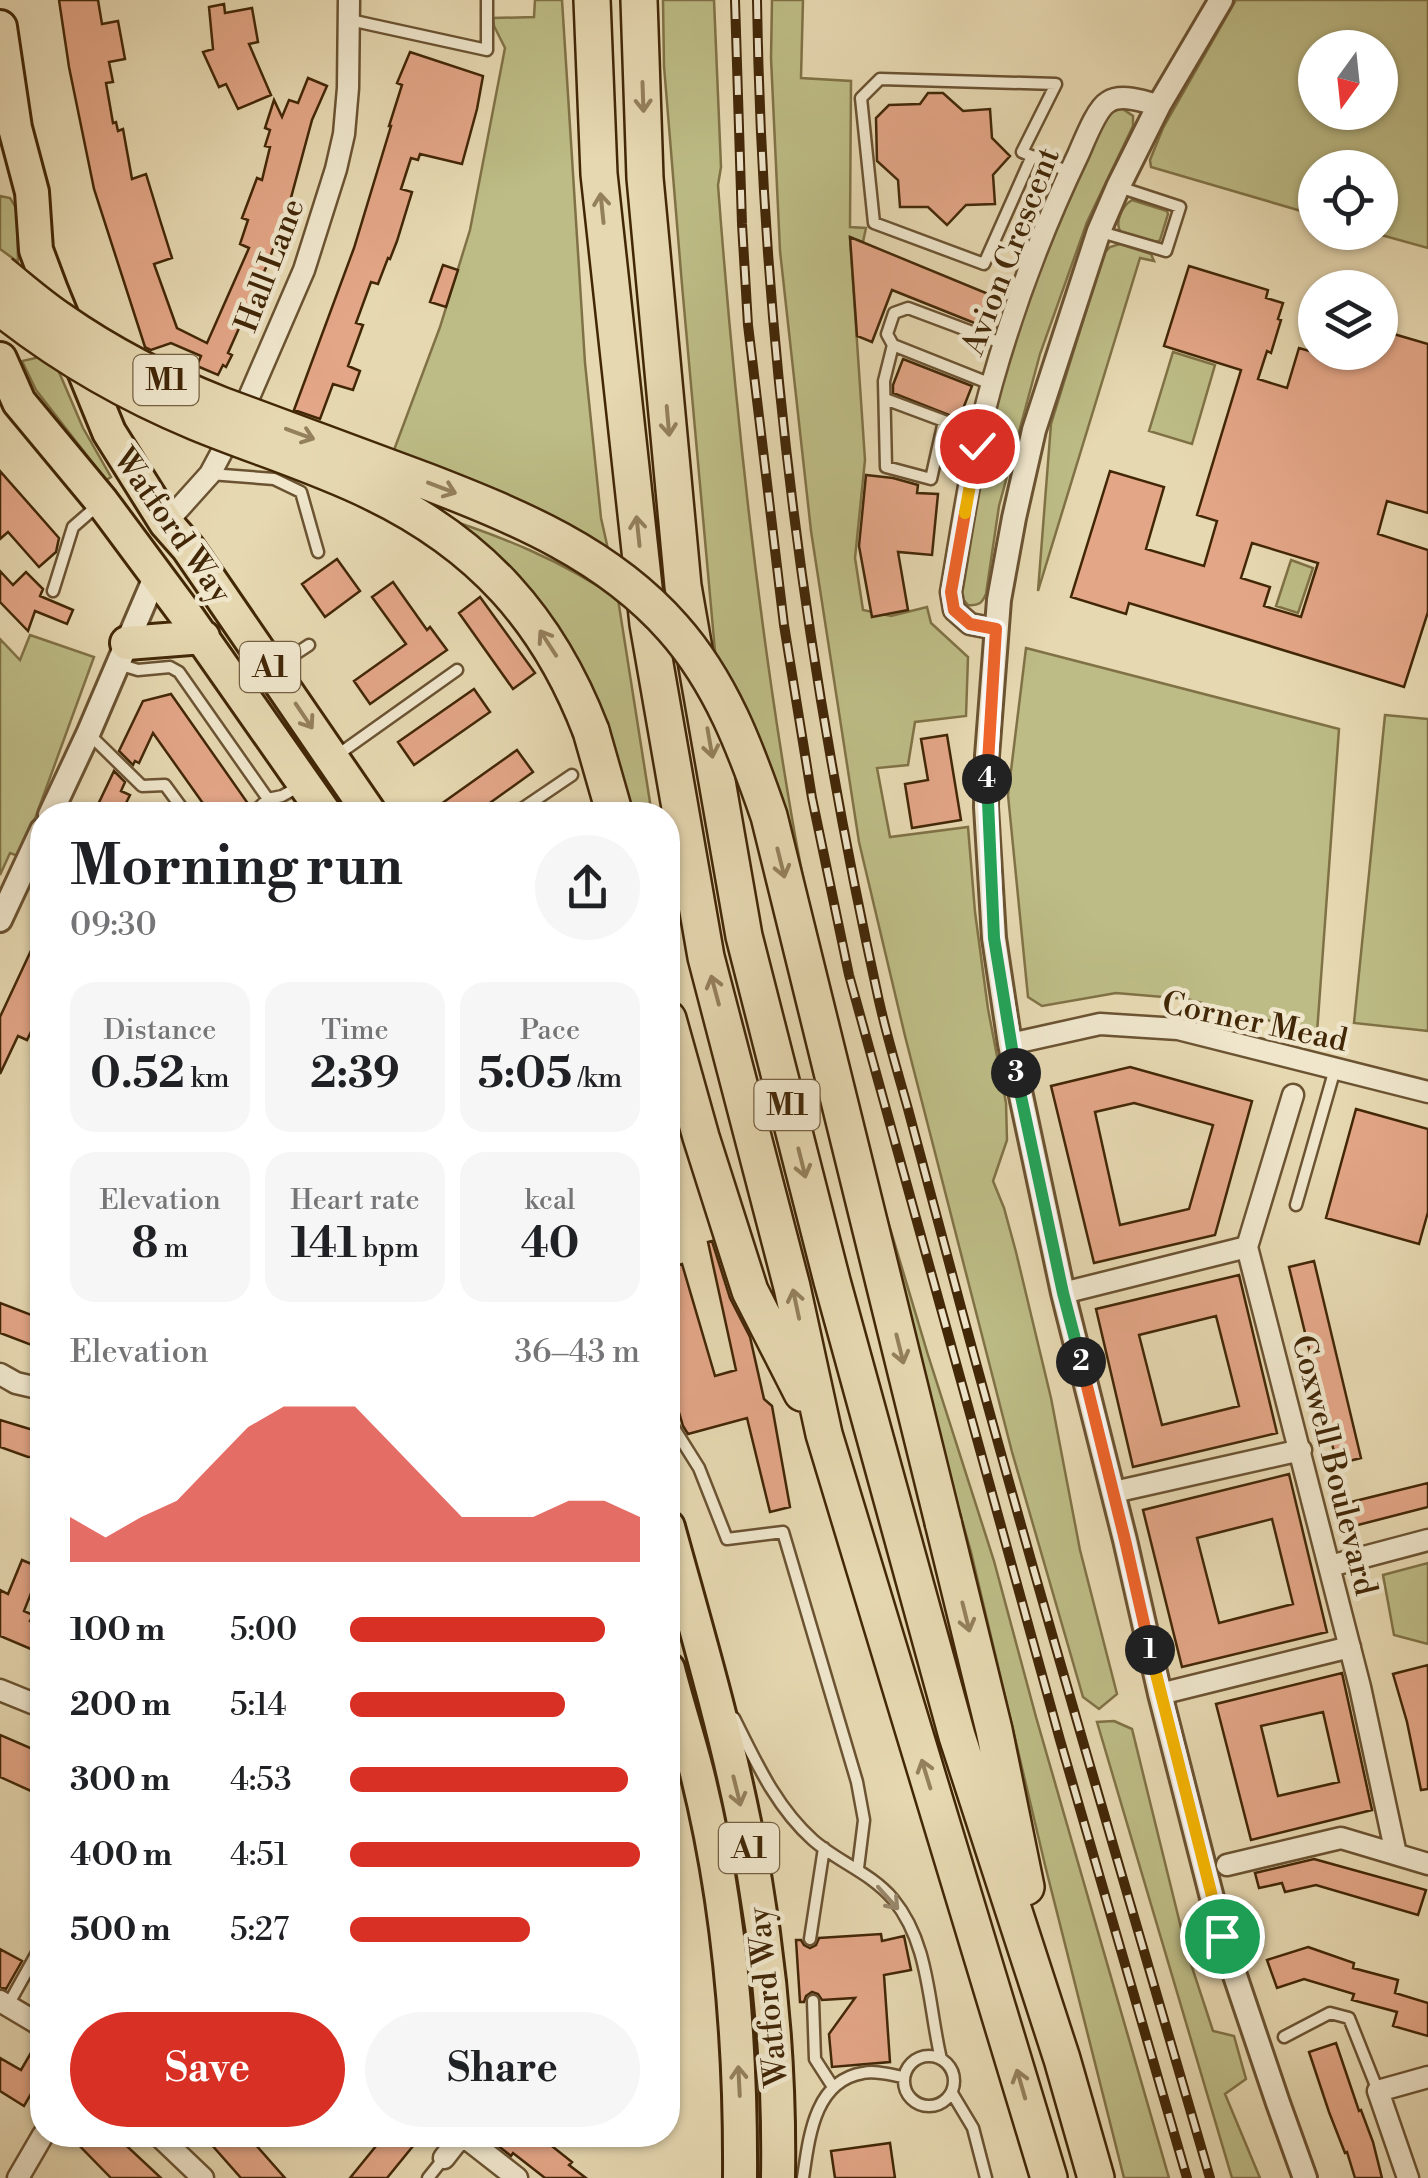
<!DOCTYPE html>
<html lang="en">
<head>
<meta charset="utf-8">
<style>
  :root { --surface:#fff; --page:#f6f6f6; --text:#202124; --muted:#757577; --accent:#d93025 }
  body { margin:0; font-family:"Libre Bodoni",serif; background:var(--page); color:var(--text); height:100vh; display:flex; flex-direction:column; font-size:38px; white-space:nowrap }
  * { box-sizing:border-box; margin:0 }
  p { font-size:32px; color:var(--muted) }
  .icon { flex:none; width:55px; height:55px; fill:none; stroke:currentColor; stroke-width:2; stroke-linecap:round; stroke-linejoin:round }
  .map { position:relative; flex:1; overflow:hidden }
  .side { position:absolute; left:30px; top:802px; width:650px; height:1345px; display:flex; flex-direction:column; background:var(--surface); border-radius:40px; box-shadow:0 2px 8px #0004 }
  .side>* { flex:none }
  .needle { width:65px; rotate:195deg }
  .controls { position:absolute; left:1298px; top:30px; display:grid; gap:20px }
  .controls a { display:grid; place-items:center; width:100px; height:100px; border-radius:50%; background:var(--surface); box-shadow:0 2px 8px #0004; font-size:50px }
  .pin { position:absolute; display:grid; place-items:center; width:85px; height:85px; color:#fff; margin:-42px; border:5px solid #fff; border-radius:50%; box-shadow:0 2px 10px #0007 }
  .km { position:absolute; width:50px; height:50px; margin:-25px; border-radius:50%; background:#222; color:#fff; font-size:28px; line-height:50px; text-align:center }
  .round { display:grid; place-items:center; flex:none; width:105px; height:105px; border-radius:52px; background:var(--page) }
  .head { display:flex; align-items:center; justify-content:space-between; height:170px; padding:0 40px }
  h1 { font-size:55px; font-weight:700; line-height:75px }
  .metrics { display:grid; grid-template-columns:repeat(3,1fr); gap:15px; height:170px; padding:10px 40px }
  .metrics div { display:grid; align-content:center; border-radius:25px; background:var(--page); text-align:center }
  .metrics b { font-size:42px; font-weight:700 }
  .metrics small { font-size:28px; font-weight:400 }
  .metrics p { font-size:28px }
  .chart { height:280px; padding:20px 40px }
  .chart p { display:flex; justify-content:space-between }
  .chart svg { width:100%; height:180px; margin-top:10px; fill:var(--accent); opacity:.7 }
  .cta { display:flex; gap:20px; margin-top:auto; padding:20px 40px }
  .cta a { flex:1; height:115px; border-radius:60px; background:var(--accent); color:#fff; font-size:40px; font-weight:700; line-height:115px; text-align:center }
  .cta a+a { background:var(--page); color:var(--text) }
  ul { padding:0 40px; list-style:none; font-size:32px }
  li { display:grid; grid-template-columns:160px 120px 1fr; align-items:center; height:75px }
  li i { height:25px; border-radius:12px; background:var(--accent) }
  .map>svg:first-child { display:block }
</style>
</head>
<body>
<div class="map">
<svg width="1428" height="2178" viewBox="0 0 1428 2178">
  <rect width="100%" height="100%" fill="#e6d8b1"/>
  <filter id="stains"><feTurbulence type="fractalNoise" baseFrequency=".002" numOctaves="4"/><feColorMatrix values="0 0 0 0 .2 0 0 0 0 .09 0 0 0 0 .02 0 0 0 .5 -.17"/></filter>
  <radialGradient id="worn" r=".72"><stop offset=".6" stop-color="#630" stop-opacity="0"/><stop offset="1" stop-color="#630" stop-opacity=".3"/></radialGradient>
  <path fill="#bdbc86" stroke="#807246" stroke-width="2.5" fill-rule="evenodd" d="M535,0h27l23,363 16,155 9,40 -219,-100 49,-131 30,-97 35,-182 -11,-22 -1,-8 41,-1z
    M663,0h51l7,167 -3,18c16,212 38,423 74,633 15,90 38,179 56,268l-132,-424 -34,-377 -18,-219z
    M772,0h31l-2,78 50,3 -1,146 16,1 -3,14 -13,-4 15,222 -10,98 8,52 28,6 36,-9 4,16 37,34 -2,59 -51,6 -7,43 -31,3 13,69 78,-10 7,85 13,97 18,94 1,37 -14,41 11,27 12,44 35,146 29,152 37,144 -18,15 -16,-12 -71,-245 -107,-416 -46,-194 -48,-311 -31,-280 -9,-193z
    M1236,0h192v248l-54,-15 6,-1v-64h-65v47l-164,-48 -1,-7 13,-32zM1315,48h65v64h-65z
    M1120,107l13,9v10l-46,96 -47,132 -41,152 -13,88c-4,9 -7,12 -18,11l-6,-7 -2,-11c15,-77 28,-157 50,-233 23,-82 59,-158 95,-235l7,-9z
    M0,196l10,2 7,11 1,53 -18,-13z
    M1132,200l35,11 1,3 -8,26 -3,2 -36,-9c-7,-10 1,-27 11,-33z
    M1120,244l31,10 3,7 -14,-3 -102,333 13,-167 53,-171 6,-6z
    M1173,352l42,13 -23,79 -43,-13z
    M44,356l12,9 27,63 28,49 -5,3 -70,-90 -14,-29z
    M435,515c66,21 126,45 183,84l34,216h-21l-39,-118z
    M1291,560l22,8 -15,45 -22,-7z
    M30,635l64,22 -73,200 -11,-4 -10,22v-236l20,21z
    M1026,648l313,81 -22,304 -130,-34 -71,-6 -74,13 -14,-9 -20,-202z
    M1385,715l43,4v312l-74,-8z
    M855,1111l73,244 66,206 42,156 133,461h-45l-79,-313 -74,-313 -60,-210z
    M1428,1563v81l-34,-9 -11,-60z
    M1114,1721l18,8 55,223 26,79 21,5 12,43 -21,15 35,84h-28l-135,-456z"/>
  <path fill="#e3a687" stroke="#422707" stroke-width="2.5" fill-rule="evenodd" d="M59,0h39l4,24 16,-3 7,38 -16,3 4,20 -7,1 7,40 3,-1 2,9 5,-2 9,50 14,-5 14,46 12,38 -18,6 23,64 30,15 42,-95 -9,-4 8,-24 -6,-2 15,-40 5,2 8,-33 -5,-1 5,-16 -5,-2 9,-28 8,17 7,-17 9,3 10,-25 19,8 -15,34 -23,85 -21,58 -40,90 4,2 -6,12 -3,-2 -5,10 -21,-9 4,-10 -30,-13 -20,7 -6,-3 -51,-158 -25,-122z
    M224,4l1,9 27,-5 6,34 -9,2 22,51 -33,14 -12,-25 -7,3 -16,-35 10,-3 -4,-42z
    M410,52l73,24 -6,33 -15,55 -42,-10 -2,6 -7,-2 -10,31 11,3 -15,49 -7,18 -2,-1 -10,26 -7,-2 -15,41 7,2 -15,41 12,5 -7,19 -20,-6 -13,35 -26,-9 60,-162 37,-122h-2l13,-41 -5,-2z
    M928,93h15l20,18 27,-2 2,29 18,18 -17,19 2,29 -29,1 -19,20 -19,-18h-28l-2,-27 -21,-19 -1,-43 13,-13 31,-1z
    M850,237l148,61 -11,30 -95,-38 -20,52 -15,-6z
    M443,265l15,5 -12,37 -16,-5z
    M1189,266l79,24 -2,8 17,5 -5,16 3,1 -10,33 -4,-2 -9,28 29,9 12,-40 39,11 2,-7h40v-22l48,14v169l-41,-12 -9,33 50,16v62l-24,75 -275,-84 -3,11 -55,-17 39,-126 54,16 -18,62 58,17 13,-45 -20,-6 44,-145 -77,-24zM1252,543l66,20 -17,54 -37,-11 6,-19 -29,-9z
    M903,359l69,27 -13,33 -66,-26v-8z
    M0,471l59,67 -3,14 -17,15 -31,-35 -8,7z
    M866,475l27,3 25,7 -1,8 21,1 -6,61 -34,-3 10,58 -36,7 -13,-71z
    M337,559l23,32 -35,26 -23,-33z
    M0,571l13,14 13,-13 17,17 -3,7 33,14 -6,14 -32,-13 -7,20 -28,-29z
    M393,582l34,48 3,-3 17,23 -77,54 -16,-23 52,-37 -34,-47z
    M480,597l55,76 -22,16 -54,-76z
    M474,689l16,23 -76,53 -16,-23z
    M171,694l78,111 -11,10h-15l-8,-11 -8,5 -54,-76 -14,30 -4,-2 -2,4 -14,-14 24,-50z
    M947,735l14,85 -49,8 -7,-44 23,-4 -7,-41z
    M517,750l16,22 -60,43h-24l-8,-11z
    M114,771l11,11 -4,9 9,4 -10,20h-27z
    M42,927v82l-15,31 -9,-4 -18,38v-57z
    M1130,1067l122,34 -37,134 -121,28 -43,-177zM1134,1103l79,22 -24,84 -69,16 -25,-113z
    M1356,1109l72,20v83l-9,32 -93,-26z
    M712,1241l18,57 20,39 14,62 8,7 18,101 -20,5 -23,-94 -59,16 -5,-8 -15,-51v-107l14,-4 33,112 21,-6 -28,-128z
    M1314,1261l47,197 -24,6 -48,-197z
    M1239,1275l38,158 -144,34 -37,-158zM1216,1316l23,90 -77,19 -23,-90z
    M0,1303l42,16v30l-42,-16z
    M0,1420l33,10h9v26l-14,1 -28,-10z
    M1289,1474l38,158 -145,35 -39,-157zM1272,1519l21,85 -74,19 -22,-85z
    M1428,1483v24l-74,19 -7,-23z
    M22,1560l19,8 -17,43 9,4 -3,6 12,5v15l-4,11 -38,-16v-46l8,4z
    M1428,1665v124l-7,1 -14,-68 -14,-48z
    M1342,1673l30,137 -121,30 -35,-136zM1323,1712l16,70 -61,14 -17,-70z
    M0,1735l42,18v43l-42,-19z
    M1314,1859l112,31 -8,25 -102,-30 -31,7 -3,-9 -23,5 -4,-15z
    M881,1934l1,7 22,-5 7,34 -27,5 6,87 -58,5 -3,-33 26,-36 -33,2 -4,-6 -6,-2 -6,4 -2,6h-4l-4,-62h5l3,5 6,3 6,-3 3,-7z
    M1308,1947l46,16 -1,5 45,12 -3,13 33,10v33l-35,-10 4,-14 -45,-12 2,-6 -50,-15 -27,9 -10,-28z
    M0,1949l22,12 -16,28 -6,-2z
    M39,2039l3,1v35l-18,31 -24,-15v-33l21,12z
    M1336,2043l23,68 2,-1 12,32 9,36h-27l-8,-26 -2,1 -16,-41 -20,-60z
    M69,2135h46l46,43h-50z
    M203,2135h44l38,43h-44z
    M385,2135h37l-35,43h-37z
    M504,2135h34l34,27 -3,3 17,13h-41l-32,-25 -2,3 -14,-11z
    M890,2143l5,35h-60l-4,-27z"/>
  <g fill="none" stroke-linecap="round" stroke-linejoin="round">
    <defs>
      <path id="service" d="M350,20l137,30v-50
        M1032,156l-48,108 -110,-41 -13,-125 19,-19 176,5 -34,68 47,20
        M1101,232l65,19 14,-44 -61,-20
        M991,384l-98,-39 -6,-11 7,-21 14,-5 96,36
        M885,399l59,22 -13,58 -45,-12 -2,-86 9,-36
        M210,474l64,5 27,13 17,60
        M53,591l20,-64 24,-21
        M118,664l20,6 32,-3 9,5 89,127 14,-3 18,-10
        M277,666l32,-21
        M90,735l52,51 23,-1 22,30
        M336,756l121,-86
        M251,815l17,-16
        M513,815l59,-40
        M1296,1205l39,-136
        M668,1411l4,14 27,43 28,71 56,-7 74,250 7,38 -6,48
        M734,1718c22,44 42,89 79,122 25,22 58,33 80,59 37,45 35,106 48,160
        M810,1939l14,-91
        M813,2001l2,58 18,28
        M8,2005l34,-61
        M1284,2037l46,-24 19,5 29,73
        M904 2081a25 25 0 1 1 50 0a25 25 0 1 1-50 0Z
        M952,2093l21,35 13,50
        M428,2178l16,-20
        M803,2178c6,-40 11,-97 60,-105 13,-3 28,2 41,4"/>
      <path id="minor" d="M166,523l44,-49 30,-56 64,-148 32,-101 8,-35 4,-46 1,-88
        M996,629l-26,-5 -16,-14 -3,-18c12,-70 22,-141 41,-209 22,-78 51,-155 86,-228 6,-13 18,-46 30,-53 14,-9 36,0 51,3
        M1010,1044l90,-20 78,5 250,63
        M1293,1095l-46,152 113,440 36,167
        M1063,1293l184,-46
        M0,1374l16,9 26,6
        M1114,1492l187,-42
        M1330,1566l98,-26
        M0,1690l42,17
        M1160,1694l190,-47
        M1227,1865l114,-27 87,26
        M0,2001l42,25
        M158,2135l45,43
        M462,2135l55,43
        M444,2158l18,-23
        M18,2178l25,-43
        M1408,2178l-30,-87 50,-14"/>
      <path id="tertiary" d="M1221,0l-62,105 -41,82 -19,44 -65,199 -20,88 -15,82 -12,156 -1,51 8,131 16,106 53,249 62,247 35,154 62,243 56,166 27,75
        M50,815l38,-81 68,-159
        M0,920l42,-90"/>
      <path id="trunk" d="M0,27l15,101 17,64 4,58 15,40 58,142 57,91 22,25 183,267
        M0,359l19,43 83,100 84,113 140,200
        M127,643l76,-6
        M668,1527c27,98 56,196 76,295 24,117 36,237 34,356
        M668,1669c9,35 20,69 29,104 33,132 44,270 43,405"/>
      <path id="motorway" d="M592,0l7,174 49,450 58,333 86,330 32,147 225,744
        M639,0l6,178 38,408 61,350 88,345 125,455 105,323 34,119
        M591,731l24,84
        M668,1019l33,118 49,154 52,102
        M943,1522l51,208 32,157"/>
    </defs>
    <use href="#service" stroke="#6b5332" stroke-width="15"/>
    <use href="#minor" stroke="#6b5332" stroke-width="25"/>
    <use href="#tertiary" stroke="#6b5332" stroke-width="28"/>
    <use href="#trunk" stroke="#422707" stroke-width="38"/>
    <use href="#motorway" stroke="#422707" stroke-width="40"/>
    <use href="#service" stroke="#efe6cc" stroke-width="10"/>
    <use href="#minor" stroke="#efe6cc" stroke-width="20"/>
    <use href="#tertiary" stroke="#efe6cc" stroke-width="22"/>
    <use href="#trunk" stroke="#e6d8b1" stroke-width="32"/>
    <use href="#motorway" stroke="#e6d8b1" stroke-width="35"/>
    <defs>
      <path id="rail" d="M735,0l7,224 6,101 36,300 28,173 37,177 211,765 127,438
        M757,0c5,338 49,671 122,1001 8,36 19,72 29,108 18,69 37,137 55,206 78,289 164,576 247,863"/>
    </defs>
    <use href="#rail" stroke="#422707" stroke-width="10"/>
    <use href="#rail" stroke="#efe6cc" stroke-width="6" stroke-dasharray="19" stroke-linecap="butt"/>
    <defs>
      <path id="motorway-bridge" d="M0,273c20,16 39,33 60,47 50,35 105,63 161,85 69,26 138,51 207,77 90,35 180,72 245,146 48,54 73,121 96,188l174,706
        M0,307c59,47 126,86 196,115 58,24 119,42 176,70 108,52 176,127 219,239"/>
    </defs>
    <use href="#motorway-bridge" stroke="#422707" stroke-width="40" stroke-linecap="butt"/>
    <use href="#motorway-bridge" stroke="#e6d8b1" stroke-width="35"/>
  </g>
  <defs><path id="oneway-shaft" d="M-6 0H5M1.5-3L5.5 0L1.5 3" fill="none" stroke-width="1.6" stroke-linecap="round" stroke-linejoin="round" transform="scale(2.5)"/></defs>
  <g stroke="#94805c">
    <use href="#oneway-shaft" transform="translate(643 97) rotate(88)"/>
    <use href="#oneway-shaft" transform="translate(602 208) rotate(-96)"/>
    <use href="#oneway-shaft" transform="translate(668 421) rotate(85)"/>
    <use href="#oneway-shaft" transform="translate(300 434) rotate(20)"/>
    <use href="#oneway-shaft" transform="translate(442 488) rotate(21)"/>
    <use href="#oneway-shaft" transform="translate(638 531) rotate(-96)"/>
    <use href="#oneway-shaft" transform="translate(548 643) rotate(-123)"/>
    <use href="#oneway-shaft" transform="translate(304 716) rotate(56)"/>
    <use href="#oneway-shaft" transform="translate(710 743) rotate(80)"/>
    <use href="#oneway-shaft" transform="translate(781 863) rotate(76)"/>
    <use href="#oneway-shaft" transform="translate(715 990) rotate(-105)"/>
    <use href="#oneway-shaft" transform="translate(802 1163) rotate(76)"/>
    <use href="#oneway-shaft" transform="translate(796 1304) rotate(-102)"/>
    <use href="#oneway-shaft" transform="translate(900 1349) rotate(76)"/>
    <use href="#oneway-shaft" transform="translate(966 1617) rotate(76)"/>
    <use href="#oneway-shaft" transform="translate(926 1774) rotate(-107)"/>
    <use href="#oneway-shaft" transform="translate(737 1791) rotate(76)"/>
    <use href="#oneway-shaft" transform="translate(739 2081) rotate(-93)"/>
    <use href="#oneway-shaft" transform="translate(1021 2084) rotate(-106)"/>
  </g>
  <use stroke="#98866a" href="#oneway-shaft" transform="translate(888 1898) rotate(48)"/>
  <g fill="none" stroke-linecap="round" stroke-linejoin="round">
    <defs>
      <path id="split-1" d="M1150,1650l72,286"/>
      <path id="split-2" d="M1081,1362l44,178 25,110"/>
      <path id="split-3" d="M1016,1073l47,220 18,69"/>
      <path id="split-4" d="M987,779l7,159 22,135"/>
      <path id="split-5" d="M965,513l-14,79 3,18 16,14 26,5 -9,150"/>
      <path id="split-6" d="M965,513l12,-67"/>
    </defs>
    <use href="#split-1" stroke="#fff" stroke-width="20"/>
    <use href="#split-2" stroke="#fff" stroke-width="20"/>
    <use href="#split-3" stroke="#fff" stroke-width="20"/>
    <use href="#split-4" stroke="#fff" stroke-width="20"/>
    <use href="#split-5" stroke="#fff" stroke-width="20"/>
    <use href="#split-6" stroke="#fff" stroke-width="20"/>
    <use href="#split-1" stroke="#f5b400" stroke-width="12"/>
    <use href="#split-2" stroke="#f0652b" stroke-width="12"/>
    <use href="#split-3" stroke="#22a559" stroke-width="12"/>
    <use href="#split-4" stroke="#22a559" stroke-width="12"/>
    <use href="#split-5" stroke="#f0652b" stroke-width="12"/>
    <use href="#split-6" stroke="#f5b400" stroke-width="12"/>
  </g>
  <g text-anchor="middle" stroke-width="9" stroke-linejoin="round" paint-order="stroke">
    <g fill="#efe6cc" stroke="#766042" stroke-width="2.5">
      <rect x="133.5" y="355" width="65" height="50" rx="8"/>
      <rect x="240" y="642" width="60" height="50" rx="8"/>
      <rect x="754.5" y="1080" width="65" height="50" rx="8"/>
      <rect x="719" y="1823" width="60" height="50" rx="8"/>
    </g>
    <g font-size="30" font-weight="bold" fill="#422707">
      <text x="166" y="390">M1</text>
      <text x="270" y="677">A1</text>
      <text x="787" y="1115">M1</text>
      <text x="749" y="1858">A1</text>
    </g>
    <g font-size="32" fill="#422707" stroke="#efe6cc">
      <text transform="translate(1010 251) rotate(-69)" y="11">Avion Crescent</text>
      <text transform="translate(269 265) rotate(-69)" y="11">Hall Lane</text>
      <text transform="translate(173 525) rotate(55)" y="11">Watford Way</text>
      <text transform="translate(1255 1021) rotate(12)" y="11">Corner Mead</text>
      <text transform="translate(1335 1465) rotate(76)" y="11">Coxwell Boulevard</text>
      <text transform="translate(767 1997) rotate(-96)" y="11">Watford Way</text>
    </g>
  </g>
  <rect width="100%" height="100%" filter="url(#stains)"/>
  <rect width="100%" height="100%" fill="url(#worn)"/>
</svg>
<div class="controls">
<a><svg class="needle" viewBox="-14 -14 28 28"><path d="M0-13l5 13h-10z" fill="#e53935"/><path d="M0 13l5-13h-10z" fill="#757577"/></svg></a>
<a><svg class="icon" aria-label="locate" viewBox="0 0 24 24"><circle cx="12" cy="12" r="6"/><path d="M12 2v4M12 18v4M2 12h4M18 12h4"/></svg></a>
<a><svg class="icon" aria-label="layers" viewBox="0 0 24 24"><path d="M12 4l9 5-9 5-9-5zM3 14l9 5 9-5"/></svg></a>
</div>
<div class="pin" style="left:1222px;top:1936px;background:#1e9e55"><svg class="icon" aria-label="arrive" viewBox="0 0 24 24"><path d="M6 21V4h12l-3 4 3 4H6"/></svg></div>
<div class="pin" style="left:977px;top:446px;background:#d93025"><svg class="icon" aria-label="check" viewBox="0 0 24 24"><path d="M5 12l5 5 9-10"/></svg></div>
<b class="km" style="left:1150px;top:1650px">1</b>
<b class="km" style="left:1081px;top:1362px">2</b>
<b class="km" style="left:1016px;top:1073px">3</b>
<b class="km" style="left:987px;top:779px">4</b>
<section class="side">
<div class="head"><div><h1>Morning run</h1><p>09:30</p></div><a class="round"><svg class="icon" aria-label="share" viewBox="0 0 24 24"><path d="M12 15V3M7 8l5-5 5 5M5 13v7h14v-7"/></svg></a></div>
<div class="metrics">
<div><p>Distance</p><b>0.52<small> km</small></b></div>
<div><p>Time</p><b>2:39</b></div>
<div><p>Pace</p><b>5:05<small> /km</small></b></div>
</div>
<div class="metrics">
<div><p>Elevation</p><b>8<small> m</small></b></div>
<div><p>Heart rate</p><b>141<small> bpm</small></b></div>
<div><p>kcal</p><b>40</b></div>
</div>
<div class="chart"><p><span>Elevation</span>36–43 m</p>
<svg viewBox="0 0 160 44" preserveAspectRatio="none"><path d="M0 44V33L10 38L20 33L30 29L40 20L50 11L60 6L70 6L80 6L90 15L100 24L110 33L120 33L130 33L140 29L150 29L160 33V44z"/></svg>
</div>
<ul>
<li><b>100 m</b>5:00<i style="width:88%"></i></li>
<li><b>200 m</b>5:14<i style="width:74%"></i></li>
<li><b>300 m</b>4:53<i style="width:96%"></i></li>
<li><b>400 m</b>4:51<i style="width:100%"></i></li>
<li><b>500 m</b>5:27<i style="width:62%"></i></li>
</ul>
<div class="cta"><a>Save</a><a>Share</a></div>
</section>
</div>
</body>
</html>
